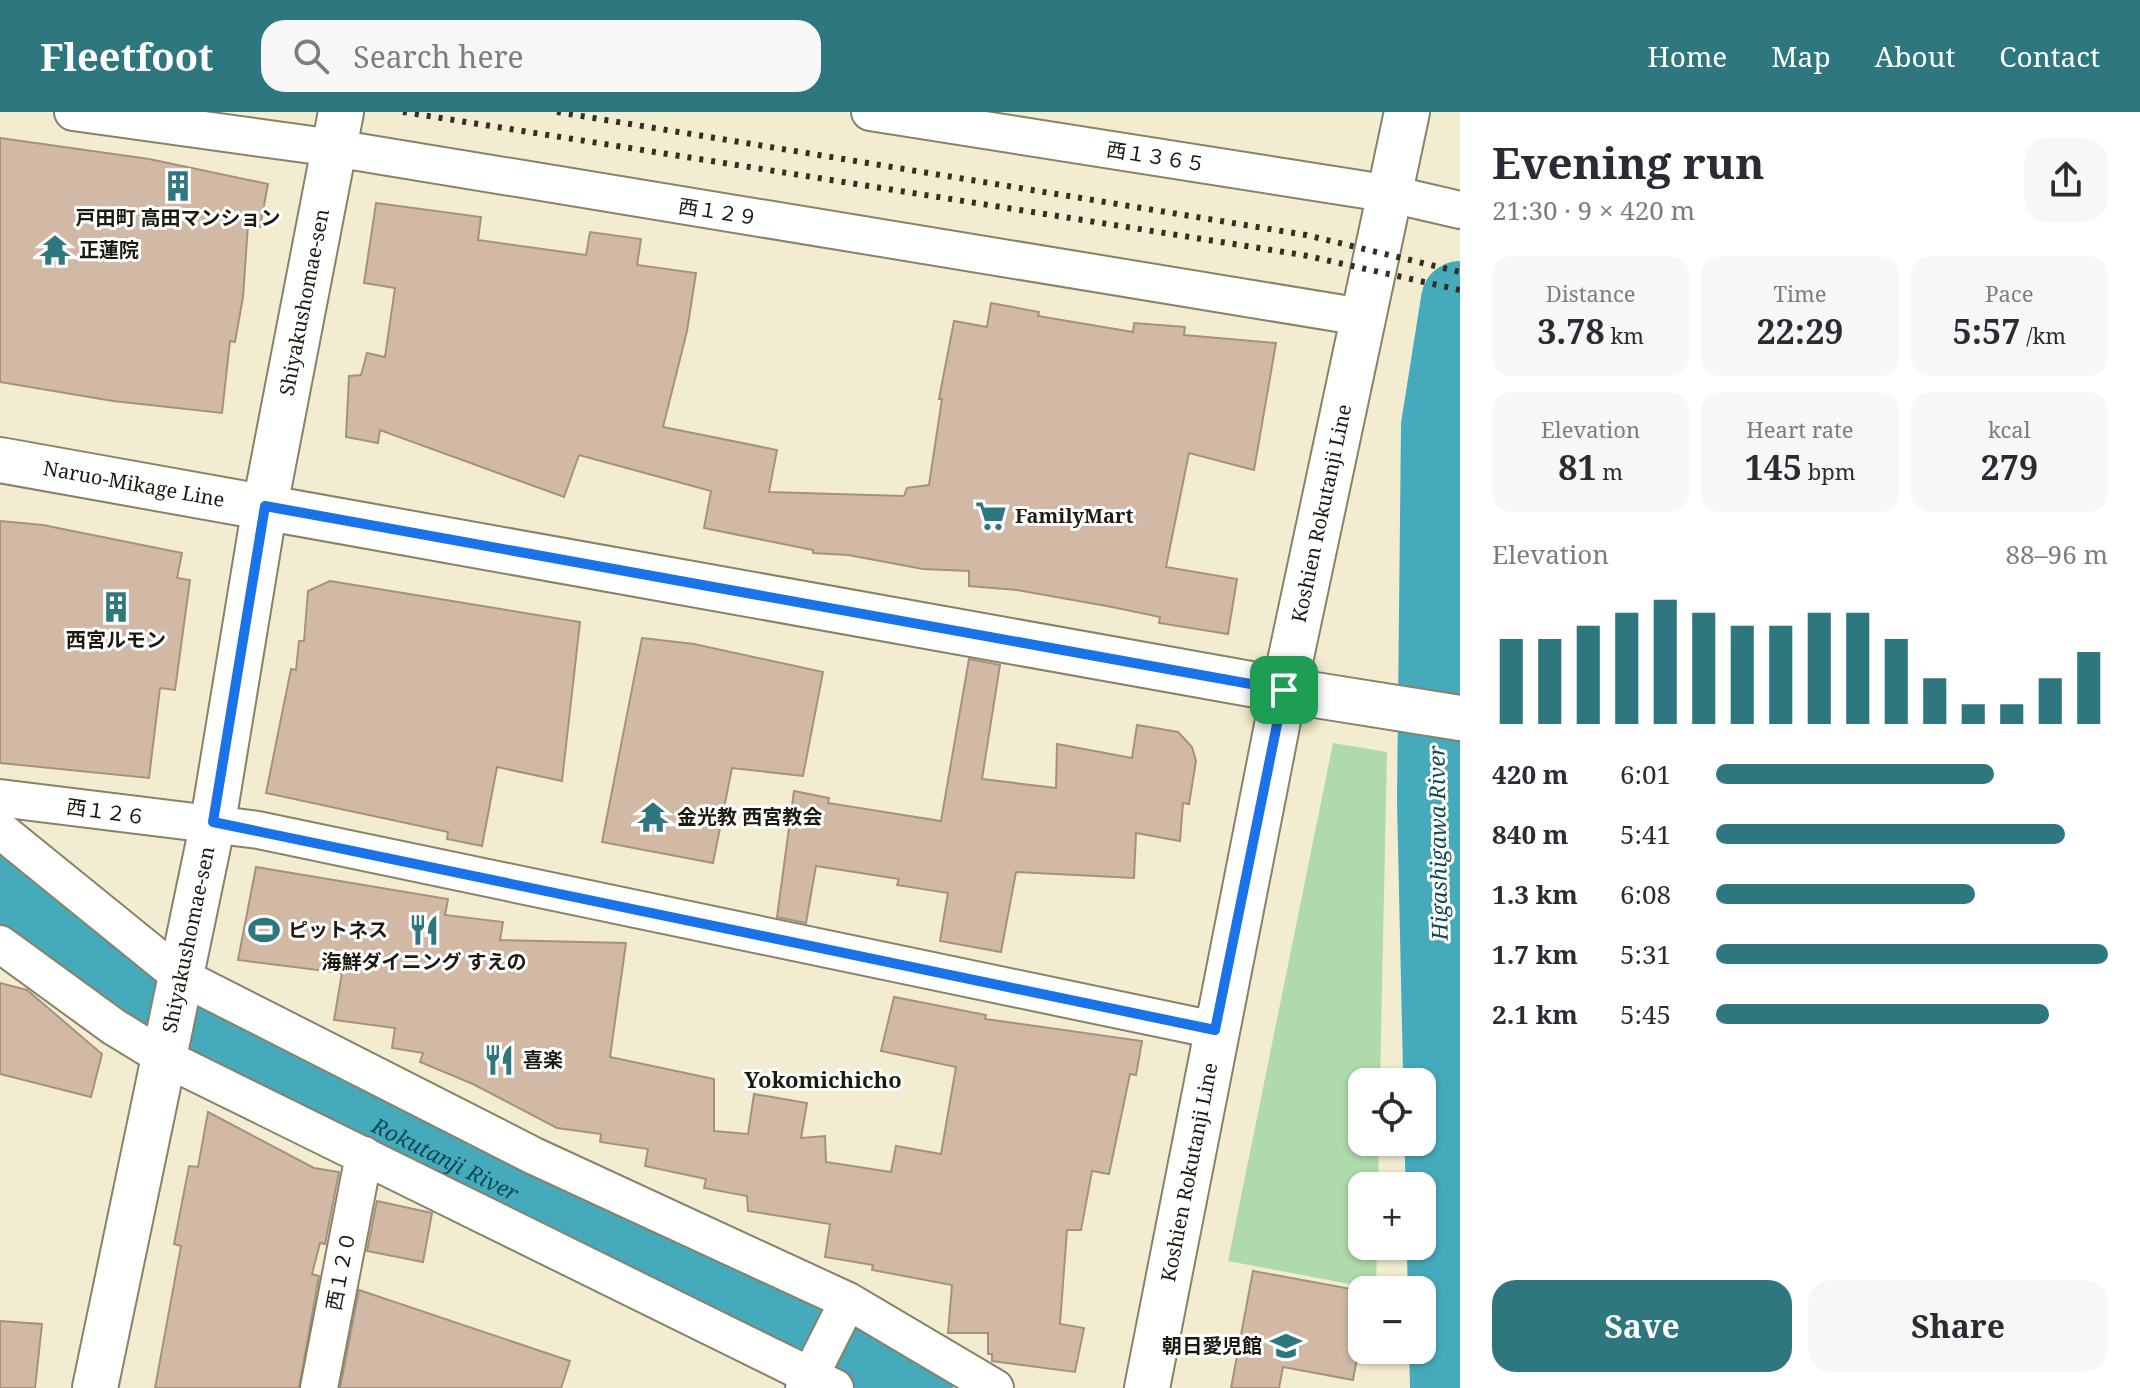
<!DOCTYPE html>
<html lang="en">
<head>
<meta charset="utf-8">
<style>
  :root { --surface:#fff; --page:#f7f7f7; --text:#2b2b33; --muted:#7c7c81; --accent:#2f777e }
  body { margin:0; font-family:"Noto Serif","Noto Sans JP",serif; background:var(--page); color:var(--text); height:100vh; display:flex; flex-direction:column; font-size:30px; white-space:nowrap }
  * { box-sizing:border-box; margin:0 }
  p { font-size:26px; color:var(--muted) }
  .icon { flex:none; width:44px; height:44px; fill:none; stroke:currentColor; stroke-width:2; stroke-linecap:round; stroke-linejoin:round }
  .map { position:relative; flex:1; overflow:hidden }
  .details { display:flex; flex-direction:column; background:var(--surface); width:680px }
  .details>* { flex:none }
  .buttons { position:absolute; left:1348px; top:956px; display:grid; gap:16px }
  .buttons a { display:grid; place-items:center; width:88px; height:88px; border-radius:16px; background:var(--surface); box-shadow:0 2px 6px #0004; font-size:40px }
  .pin { position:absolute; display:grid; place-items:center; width:68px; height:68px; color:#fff; margin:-34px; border-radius:16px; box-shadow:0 4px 12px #0006 }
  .round { display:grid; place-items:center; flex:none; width:84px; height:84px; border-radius:24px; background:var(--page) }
  .head { display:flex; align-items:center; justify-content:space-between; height:136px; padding:0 32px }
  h1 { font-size:44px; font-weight:700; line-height:60px }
  .metrics { display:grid; grid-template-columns:repeat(3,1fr); gap:12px; height:136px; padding:8px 32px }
  .metrics div { display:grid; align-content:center; border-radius:20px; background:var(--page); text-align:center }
  .metrics b { font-size:34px; font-weight:700 }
  .metrics small { font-size:22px; font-weight:400 }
  .metrics p { font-size:22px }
  .chart { height:224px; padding:16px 32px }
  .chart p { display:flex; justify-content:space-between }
  .chart svg { width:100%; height:144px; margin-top:8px; stroke:var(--accent); stroke-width:6 }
  .button { display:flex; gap:16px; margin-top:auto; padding:16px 32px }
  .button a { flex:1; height:92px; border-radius:24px; background:var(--accent); color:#fff; font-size:32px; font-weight:700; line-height:92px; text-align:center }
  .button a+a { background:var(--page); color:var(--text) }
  ul { padding:0 32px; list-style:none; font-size:26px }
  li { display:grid; grid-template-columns:128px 96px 1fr; align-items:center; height:60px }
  li i { height:20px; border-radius:10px; background:var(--accent) }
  header { display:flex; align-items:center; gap:48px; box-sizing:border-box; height:112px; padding:0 40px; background:var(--accent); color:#fff }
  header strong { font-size:38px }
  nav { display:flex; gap:44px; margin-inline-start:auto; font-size:28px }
  .search { width:560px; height:72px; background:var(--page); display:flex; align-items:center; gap:20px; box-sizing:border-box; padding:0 28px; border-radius:24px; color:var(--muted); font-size:30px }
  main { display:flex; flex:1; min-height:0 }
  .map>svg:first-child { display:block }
</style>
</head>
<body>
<header>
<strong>Fleetfoot</strong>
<div class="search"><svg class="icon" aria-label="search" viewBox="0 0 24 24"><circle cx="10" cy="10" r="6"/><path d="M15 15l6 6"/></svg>Search here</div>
<nav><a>Home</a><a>Map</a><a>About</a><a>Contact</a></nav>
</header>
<main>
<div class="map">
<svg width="1460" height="1276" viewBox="0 0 1460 1276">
  <rect width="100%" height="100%" fill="#f2edd0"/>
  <path fill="#afdaab" d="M1333,631l54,9 -7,330h-18v60h17l-1,44h-16v60h15l-1,43 -148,-28z"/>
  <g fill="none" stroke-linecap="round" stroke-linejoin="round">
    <g stroke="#45aabb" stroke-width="78">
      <path id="s1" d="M0,779l120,95 100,62 316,156 273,126 105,58"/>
      <path d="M1449,1276l-13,-588 4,-374 20,-126"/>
    </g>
  </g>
  <path fill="#d1b9a6" stroke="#a7917e" stroke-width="2" d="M0,26l149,21 119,25 -8,43 -12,-2 -5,72 -8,45 -5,-1 -8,72 -109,-12 -113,-19z
    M376,91l105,14 -3,23 108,15 4,-23 51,7 -4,26 59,8 -9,58 -24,96 114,23 -8,42 135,4 3,-8 22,-3 13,-86h-3l15,-78 33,6 4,-24 48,9 -1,4 95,16 1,-9 51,4 -1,8 92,8 -22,127 -65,-17 -23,114 71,12 -9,55 -69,-11 1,-6 -48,-10 -95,-17 -48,-4v-15l-46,-2 -75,-14 -35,-2v-3l-109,-22 7,-37 -132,-36 -15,42 -184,-67 -2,13 -32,-6 3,-61 12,-1 6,-22 18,4 10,-69 -31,-5z
    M0,409l43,4 139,28 -5,25 13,2 -15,110 -15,-2 -11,90 -149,-15z
    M330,469l250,41 -18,159 -65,-14 -15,79 -35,-7 1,-7 -182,-39 25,-124 5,1 3,-29h5l4,-50z
    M642,526l52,6 129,28 -20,104 -71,-8 -19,95 -111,-21z
    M969,547l31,6 -18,114 74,9 1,-44 75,14 5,-33 41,7 14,15 4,14 -7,43 -6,-1 -3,38 -44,-8 -2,45 -118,-6 -15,80 -61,-11 8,-48 -51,-8 2,-6 -83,-13 -10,57 -29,-6 17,-126 35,7 -1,5 113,18z
    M256,755l192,32 -3,16 58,7 -3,18 126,3 -16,114 104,22v52l34,3 6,-40 53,9 -6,35 24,-2 1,26 65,10 5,-26 45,8 15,-87 -75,-16 13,-54 92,18 -1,4 157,22 -6,34 -6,-1 -21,100 -17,-3 -11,59h-14l-7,94 24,4 -9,44 -83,-11v-7h-4v-21h-40l4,-48 -80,-15 1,-5 -48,-8 5,-33 -82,-13 -1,-15 -43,-8 2,-9 -61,-13 3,-17 -48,-7 1,-8 -44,-6 -84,-44 -53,-22 3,-9 -31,-5 3,-20 -61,-8 8,-47 -104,-13z
    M0,871l27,7 75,64 -11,43 -91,-23z
    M208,1000l106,56 25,4 -14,72 -5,-1 -8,31 7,2 -20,112h-144l26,-142 -7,-2 15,-78 9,1z
    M377,1089l55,12 -9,49 -56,-11z
    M1253,1159l109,20v40l-9,49 -70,-13 -4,21h-48z
    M359,1178l211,71 -9,27h-221z
    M0,1209l42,3 -7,64h-35z"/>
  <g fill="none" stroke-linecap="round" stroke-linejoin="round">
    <defs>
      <path id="street" d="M73,0l261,36 1028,169
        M870,0l521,82 69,16
        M0,686l258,32 957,200
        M0,718l180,146 354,180 314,145 147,87
        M0,832l114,83 49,30 672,331
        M319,1276l45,-233
        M804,1276l44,-87"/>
      <g id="secondary">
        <path id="s2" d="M0,348l1284,230 176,28"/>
        <path id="s3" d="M95,1276l118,-566 52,-316 76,-394"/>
        <path id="s4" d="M1147,1276l137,-698 123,-578"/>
      </g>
    </defs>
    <use href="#street" stroke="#878268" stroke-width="40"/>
    <use href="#secondary" stroke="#878268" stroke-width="48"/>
    <use href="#street" stroke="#fff" stroke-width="36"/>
    <use href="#secondary" stroke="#fff" stroke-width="44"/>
    <path stroke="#323023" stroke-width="6" stroke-dasharray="4 8" stroke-linecap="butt" d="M403,0l900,143 157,35
      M557,0l749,123 154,37"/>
  </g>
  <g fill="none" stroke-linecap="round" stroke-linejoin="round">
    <defs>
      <path id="route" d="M265,394l1019,184 -69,340 -1002,-208z"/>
    </defs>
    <use href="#route" stroke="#fff" stroke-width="16"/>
    <use href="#route" stroke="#1a73e8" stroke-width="10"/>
  </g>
  <defs>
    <symbol id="building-bare" viewBox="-9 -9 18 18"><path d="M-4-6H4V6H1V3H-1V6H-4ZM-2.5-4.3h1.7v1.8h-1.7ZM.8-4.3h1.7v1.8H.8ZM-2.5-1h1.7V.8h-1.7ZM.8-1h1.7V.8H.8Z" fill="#2f777e" stroke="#fff" stroke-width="2.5" paint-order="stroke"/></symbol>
    <symbol id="temple-bare" viewBox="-9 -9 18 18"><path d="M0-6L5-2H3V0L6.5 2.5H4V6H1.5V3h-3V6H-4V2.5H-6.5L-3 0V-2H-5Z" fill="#2f777e" stroke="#fff" stroke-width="2.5" paint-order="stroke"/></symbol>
    <symbol id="supermarket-bare" viewBox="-9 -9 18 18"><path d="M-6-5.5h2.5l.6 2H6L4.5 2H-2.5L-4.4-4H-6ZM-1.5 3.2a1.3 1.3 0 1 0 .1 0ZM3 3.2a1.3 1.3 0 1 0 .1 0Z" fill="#2f777e" stroke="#fff" stroke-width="2.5" paint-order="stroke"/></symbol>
    <symbol id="stadium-bare" viewBox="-9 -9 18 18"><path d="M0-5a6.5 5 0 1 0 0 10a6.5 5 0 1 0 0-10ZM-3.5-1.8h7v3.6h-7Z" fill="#2f777e" stroke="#fff" stroke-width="2.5" paint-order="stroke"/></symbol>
    <symbol id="restaurant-bare" viewBox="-9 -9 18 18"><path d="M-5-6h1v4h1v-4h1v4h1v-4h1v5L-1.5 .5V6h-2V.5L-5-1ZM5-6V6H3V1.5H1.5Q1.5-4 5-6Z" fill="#2f777e" stroke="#fff" stroke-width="2.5" paint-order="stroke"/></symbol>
    <symbol id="school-bare" viewBox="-9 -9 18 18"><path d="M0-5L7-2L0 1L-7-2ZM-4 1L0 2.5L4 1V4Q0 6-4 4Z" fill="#2f777e" stroke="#fff" stroke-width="2.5" paint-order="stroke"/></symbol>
  </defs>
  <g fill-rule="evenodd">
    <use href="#building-bare" x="156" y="52" width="44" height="44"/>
    <use href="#temple-bare" x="33" y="116" width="44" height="44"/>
    <use href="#supermarket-bare" x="969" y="382" width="44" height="44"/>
    <use href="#building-bare" x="94" y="473" width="44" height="44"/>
    <use href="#temple-bare" x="631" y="683" width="44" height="44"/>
    <use href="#stadium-bare" x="242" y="796" width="44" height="44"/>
    <use href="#restaurant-bare" x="402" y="796" width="44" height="44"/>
    <use href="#restaurant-bare" x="477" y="926" width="44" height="44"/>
    <use href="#school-bare" x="1264" y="1212" width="44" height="44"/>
  </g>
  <g text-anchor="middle" stroke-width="6" stroke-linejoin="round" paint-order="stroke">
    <g font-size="20" fill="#1c1b10" stroke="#fff">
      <text transform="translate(1156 45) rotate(9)" y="7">西１３６５</text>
      <text transform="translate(718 100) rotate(9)" y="7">西１２９</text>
      <text dy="7" stroke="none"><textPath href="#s3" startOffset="1106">Shiyakushomae-sen</textPath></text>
      <text dy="7" stroke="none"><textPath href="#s2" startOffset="136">Naruo-Mikage Line</textPath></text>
      <text dy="7" stroke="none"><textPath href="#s4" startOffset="892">Koshien Rokutanji Line</textPath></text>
      <text transform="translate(106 700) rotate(8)" y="7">西１２６</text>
      <text dy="7" stroke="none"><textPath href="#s3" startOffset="458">Shiyakushomae-sen</textPath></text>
      <text dy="7" stroke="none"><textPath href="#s4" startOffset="220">Koshien Rokutanji Line</textPath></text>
      <text transform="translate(341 1159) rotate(-79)" y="7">西１２０</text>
    </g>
    <g font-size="20" font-weight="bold" fill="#1c1b10" stroke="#fff" text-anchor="start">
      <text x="178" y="113" text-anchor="middle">戸田町 高田マンション</text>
      <text x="79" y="145">正蓮院</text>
      <text x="1015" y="411">FamilyMart</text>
      <text x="116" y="535" text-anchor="middle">西宮ルモン</text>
      <text x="677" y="712">金光教 西宮教会</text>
      <text x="288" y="825">ピットネス</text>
      <text x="424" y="857" text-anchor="middle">海鮮ダイニング すえの</text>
      <text x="523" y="955">喜楽</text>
      <text x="1262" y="1241" text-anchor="end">朝日愛児館</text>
    </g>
    <g font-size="22" font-style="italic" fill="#0d4a53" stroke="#fff">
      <text transform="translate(1438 731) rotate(-91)" y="8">Higashigawa River</text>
      <text dy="8" stroke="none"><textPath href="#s1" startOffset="522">Rokutanji River</textPath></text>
    </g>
    <g font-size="22" font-weight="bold" fill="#1c1b10" stroke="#fff">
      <text x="823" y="976">Yokomichicho</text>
    </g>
  </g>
</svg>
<div class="buttons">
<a><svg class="icon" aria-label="locate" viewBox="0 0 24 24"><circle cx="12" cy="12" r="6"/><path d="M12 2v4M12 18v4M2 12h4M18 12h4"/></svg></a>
<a>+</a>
<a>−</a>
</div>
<div class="pin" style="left:1284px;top:578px;background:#1e9e55"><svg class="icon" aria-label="arrive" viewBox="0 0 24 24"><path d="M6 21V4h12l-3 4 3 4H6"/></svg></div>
</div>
<section class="details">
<div class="head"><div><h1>Evening run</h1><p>21:30 · 9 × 420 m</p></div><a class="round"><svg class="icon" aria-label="share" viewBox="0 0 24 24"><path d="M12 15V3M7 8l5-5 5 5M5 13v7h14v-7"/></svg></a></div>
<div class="metrics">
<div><p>Distance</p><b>3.78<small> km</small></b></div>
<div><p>Time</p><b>22:29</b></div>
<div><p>Pace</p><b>5:57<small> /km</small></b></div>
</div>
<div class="metrics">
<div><p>Elevation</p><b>81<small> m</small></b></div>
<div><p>Heart rate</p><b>145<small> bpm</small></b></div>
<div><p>kcal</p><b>279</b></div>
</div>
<div class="chart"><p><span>Elevation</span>88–96 m</p>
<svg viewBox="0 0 160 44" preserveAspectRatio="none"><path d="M5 44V18M15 44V18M25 44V14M35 44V10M45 44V6M55 44V10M65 44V14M75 44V14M85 44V10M95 44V10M105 44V18M115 44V30M125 44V38M135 44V38M145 44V30M155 44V22"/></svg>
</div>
<ul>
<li><b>420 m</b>6:01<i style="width:71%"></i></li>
<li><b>840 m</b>5:41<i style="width:89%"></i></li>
<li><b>1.3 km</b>6:08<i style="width:66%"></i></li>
<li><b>1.7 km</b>5:31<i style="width:100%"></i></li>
<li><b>2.1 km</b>5:45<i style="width:85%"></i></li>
</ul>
<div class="button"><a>Save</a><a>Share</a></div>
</section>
</main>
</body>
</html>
